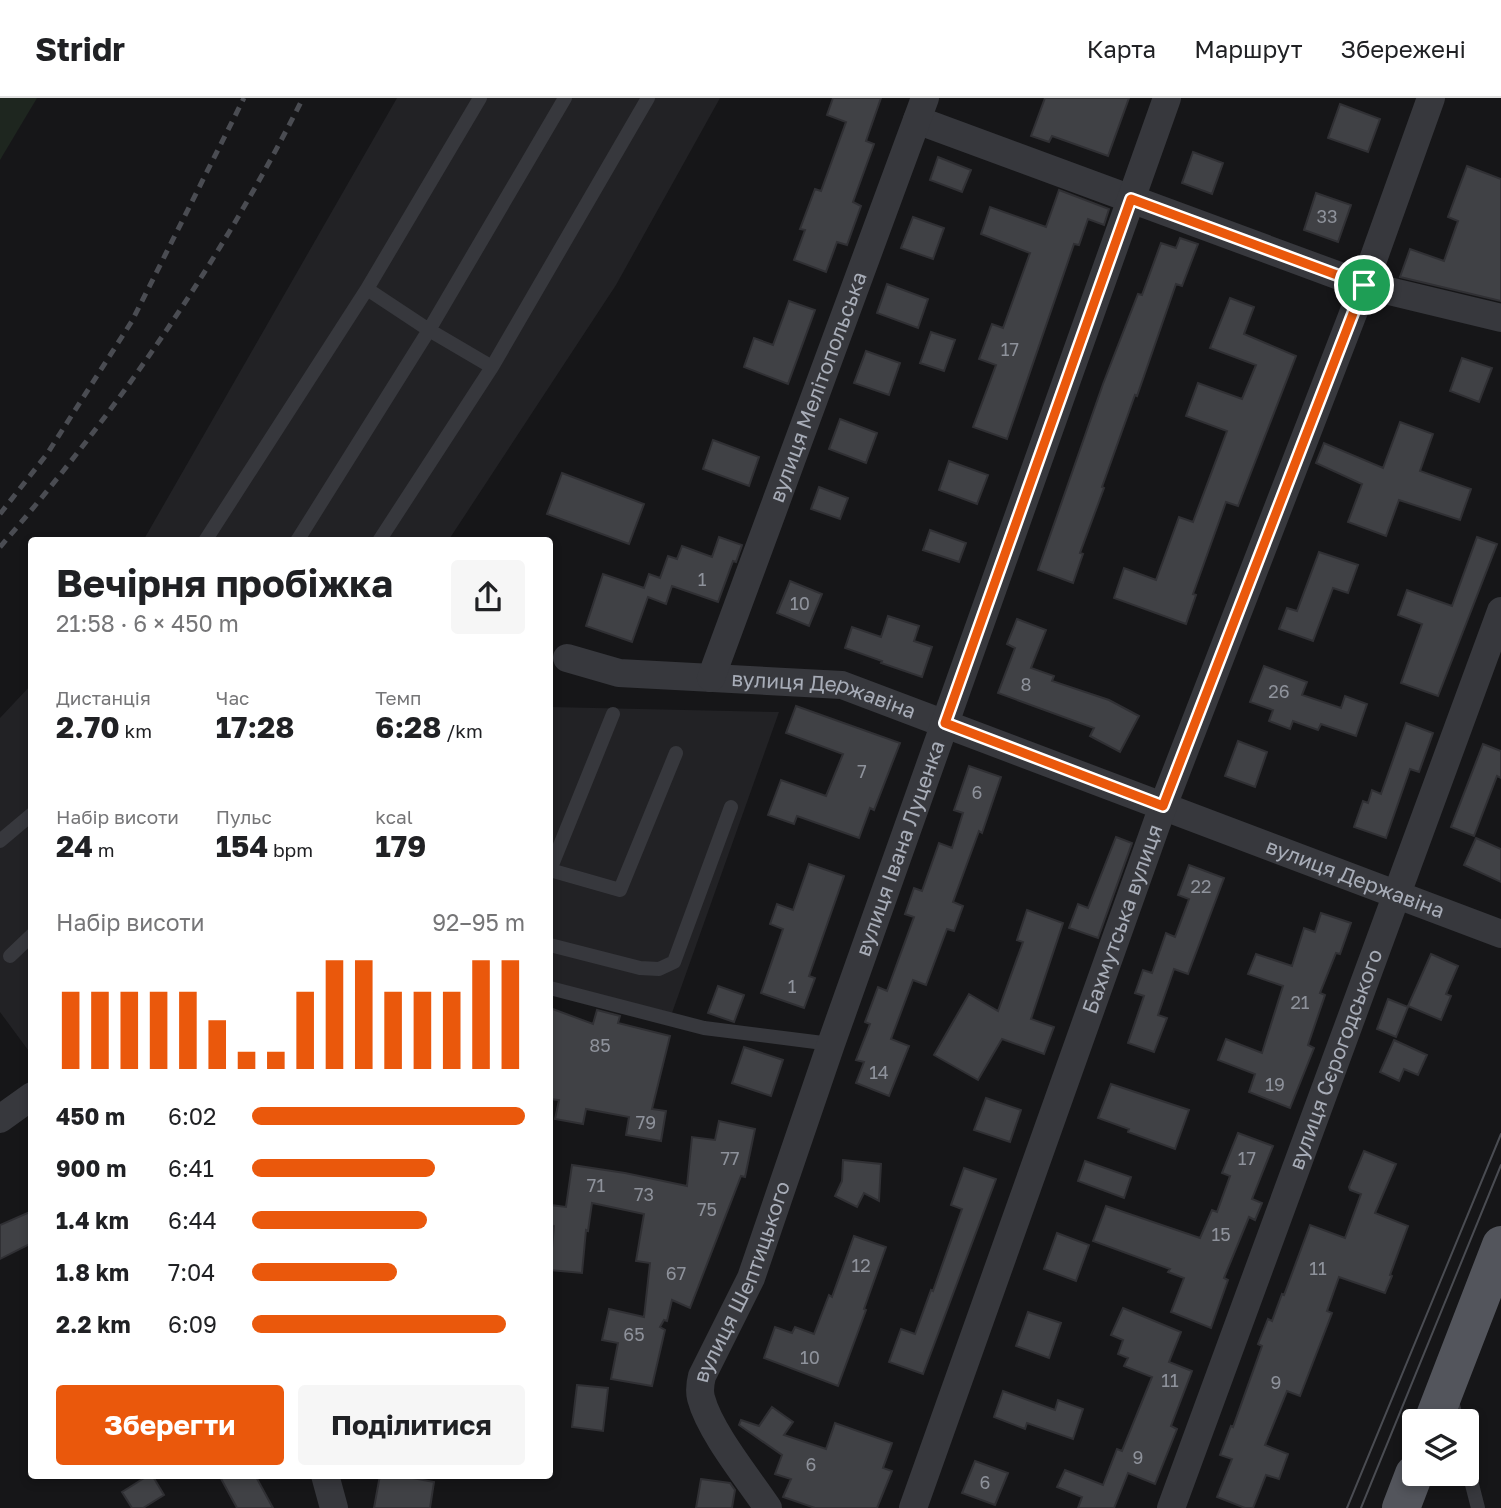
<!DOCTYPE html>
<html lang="uk">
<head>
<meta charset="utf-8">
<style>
  :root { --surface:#fff; --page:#f6f6f6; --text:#202124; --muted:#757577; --line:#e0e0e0; --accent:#ea580c }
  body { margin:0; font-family:"Golos Text",sans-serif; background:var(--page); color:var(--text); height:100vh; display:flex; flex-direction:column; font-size:26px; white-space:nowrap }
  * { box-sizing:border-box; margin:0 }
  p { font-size:23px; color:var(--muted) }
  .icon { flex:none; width:38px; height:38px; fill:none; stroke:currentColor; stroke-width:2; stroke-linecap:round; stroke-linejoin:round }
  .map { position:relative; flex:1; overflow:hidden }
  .details { position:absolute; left:28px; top:439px; width:525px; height:942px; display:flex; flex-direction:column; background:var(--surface); border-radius:7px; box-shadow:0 4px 10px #0003 }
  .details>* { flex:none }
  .buttons { position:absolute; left:1402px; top:1311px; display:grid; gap:14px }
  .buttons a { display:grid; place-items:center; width:77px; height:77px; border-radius:7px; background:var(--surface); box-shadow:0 4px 10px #0003; font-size:35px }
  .pin { position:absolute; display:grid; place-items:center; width:60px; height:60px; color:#fff; margin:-30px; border:4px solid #fff; border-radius:50%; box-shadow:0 2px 7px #0007 }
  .round { display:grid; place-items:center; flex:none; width:74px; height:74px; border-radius:7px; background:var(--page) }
  .summary { display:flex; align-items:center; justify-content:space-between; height:119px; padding:0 28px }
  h1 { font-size:38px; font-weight:700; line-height:52px }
  .stats { display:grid; grid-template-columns:repeat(3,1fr); gap:10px; height:119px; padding:7px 28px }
  .stats div { display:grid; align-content:center }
  .stats b { font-size:30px; font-weight:700 }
  .stats small { font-size:19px; font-weight:400 }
  .stats p { font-size:19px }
  .chart { height:196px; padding:14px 28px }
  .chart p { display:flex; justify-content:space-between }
  .chart svg { width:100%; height:126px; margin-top:7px; stroke:var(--accent); stroke-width:6 }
  .primary-button { display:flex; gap:14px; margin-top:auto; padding:14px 28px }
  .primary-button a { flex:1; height:80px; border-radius:7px; background:var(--accent); color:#fff; font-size:28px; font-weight:700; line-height:80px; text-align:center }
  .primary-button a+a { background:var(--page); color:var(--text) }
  ul { padding:0 28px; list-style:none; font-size:23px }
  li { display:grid; grid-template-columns:112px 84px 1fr; align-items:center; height:52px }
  li i { height:18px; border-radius:9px; background:var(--accent) }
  header { display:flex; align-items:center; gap:42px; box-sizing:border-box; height:98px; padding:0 35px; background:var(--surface); border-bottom:2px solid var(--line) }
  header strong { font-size:33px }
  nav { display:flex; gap:38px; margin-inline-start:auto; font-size:24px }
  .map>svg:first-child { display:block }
</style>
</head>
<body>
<header>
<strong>Stridr</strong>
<nav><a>Карта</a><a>Маршрут</a><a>Збережені</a></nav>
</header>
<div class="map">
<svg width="1501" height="1410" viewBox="0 0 1501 1410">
  <rect width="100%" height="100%" fill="#161618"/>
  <path fill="#222225" d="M397,0h323l-104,187 -168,256h-305z
    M31,587v369l-31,-42v-294z
    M550,609l229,5 -107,301 -122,-31z"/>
  <path fill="#1e261f" d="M0,0h37l-37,62z"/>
  <path fill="#404145" stroke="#303034" stroke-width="2" d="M833,0h48l-15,43 8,3 -21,58 8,4 -14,39 -10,-3 -11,30 -32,-12 11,-30 -5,-1 15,-40 6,2 25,-69 -19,-7z
    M1045,0h84l-21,58 -56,-20 -3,6 -18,-6z
    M1340,6l40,15 -12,33 -40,-14z
    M1193,54l30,11 -11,31 -30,-11z
    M938,59l33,13 -9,22 -32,-12z
    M1467,68l34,13v122l-101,-24 10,-28 34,12 14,-40 -10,-4z
    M1059,92l50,19 -5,16 -16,-6 -9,26 -5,-1 -67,195 -34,-12 23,-62 -17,-6 13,-35 11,4 27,-75 -49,-19 9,-27 56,20z
    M1316,95l35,12 -13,37 -34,-12z
    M913,119l31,11 -11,31 -32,-11z
    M1180,140l18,6 -16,42 -6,-2 -39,112 -2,-1 -33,92 2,1 -24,65 3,1 -10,29 -35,-13 65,-186 35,-90 4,1 19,-52 15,5z
    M887,186l41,15 -10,29 -41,-15z
    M1230,200l24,9 -10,27 52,22 -58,150 -12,-4 -33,92 3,1 -10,29 -72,-26 10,-30 32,12 23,-63 14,5 34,-91 -41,-15 12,-33 44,16 14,-34 -46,-17z
    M789,203l26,9 -27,74 -44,-17 10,-29 19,7z
    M931,234l24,8 -11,31 -24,-8z
    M866,253l34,12 -11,32 -35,-12z
    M1462,260l30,10 -13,34 -29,-11z
    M840,321l37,14 -11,30 -37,-14z
    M1400,324l33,12 -13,37 51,18 -11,31 -61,-20 -13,36 -38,-14 14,-38 -46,-21 8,-20 59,25z
    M713,342l46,17 -10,29 -46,-17z
    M949,363l39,14 -11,29 -38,-14z
    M562,375l82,31 -15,40 -82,-30z
    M819,389l29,11 -8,21 -29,-10z
    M930,432l36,13 -7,19 -36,-12z
    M719,439l23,8 -6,17 -3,-1 -15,41 -46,-16 -6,18 -18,-7 -16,45 -46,-16 17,-52 41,14 5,-14 11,4 8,-22 9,3 5,-13 30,11z
    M1477,439l20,7 -59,152 -37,-13 21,-59 -24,-9 9,-25 45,16z
    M1319,454l39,13 -10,28 -15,-5 -20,53 -34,-12 8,-21 10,3z
    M790,483l32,13 -13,32 -32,-13z
    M888,518l31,10 -5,15 18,6 -10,30 -41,-14 1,-2 -37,-13 7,-21 29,10z
    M1017,521l29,11 -15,38 23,8 -2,5 57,19 30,16 -19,36 -30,-16 4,-8 -96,-35 17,-45 -8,-4z
    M1264,568l43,16 -5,13 39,13 4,-12 22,8 -11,32 -35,-12 -3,6 -25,-9 -3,8 -21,-8 4,-11 -23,-8z
    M796,608l104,37 -26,67 -4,-2 -11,30 -62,-22 -3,8 -26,-9 13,-35 45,16 17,-42 -57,-21z
    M1406,625l27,10 -14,39 -9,-3 -24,69 -32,-11 9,-26 5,2 4,-13 9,4z
    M1238,643l29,11 -12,35 -30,-11z
    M1483,646l18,7v27l-4,-2 -23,60 -23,-9z
    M969,668l32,11 -19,56 -3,-2 -26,71 10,4 -9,25 -7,-2 -21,56 -13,-5 -22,59 18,7 -20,50 -33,-13 8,-21 -8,-2 14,-36 -5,-2 13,-35 9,4 27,-74 -9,-3 9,-26 8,3 17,-48 13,5 11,-35 -9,-3z
    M1116,739l16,6 -34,95 -29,-10 9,-24 10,4z
    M1476,740l25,11v33l-37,-17z
    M809,766l35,12 -35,100 6,2 -11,30 -43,-15 22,-64 -13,-5 7,-20 16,6z
    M1189,767l35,13 -36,96 -14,-5 -16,46 9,3 -13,34 -26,-9 16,-47 -9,-3 8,-23 9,3 14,-40 9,4 14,-38 -11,-4z
    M1027,812l36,13 -32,96 23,8 -10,27 -42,-15 -24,41 -44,-25 35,-61 29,17 25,-69 -6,-2z
    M1321,815l30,10 -11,31 -4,-1 -16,40 5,2 -17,50 6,3 -24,60 -41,-16 6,-18 -37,-14 8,-21 36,14 21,-67 -35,-12 8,-20 36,12 12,-38 11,4z
    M1431,856l27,12 -12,28 5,2 -10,24 -33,-14z
    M718,888l26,9 -10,27 -26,-9z
    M1388,901l20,8 -12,30 -19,-8z
    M550,910l43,16 4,-14 23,6 -2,7 52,13 -18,73 14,2 -5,30 -35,-6 3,-18 -43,-8 -3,15 -28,-5 4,-19 -9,-1z
    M1394,942l33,15 -9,20 -14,-6 -5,12 -19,-9z
    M744,949l39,13 -12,36 -39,-13z
    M1111,986l78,26 -14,39 -47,-17 1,-3 -31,-11z
    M986,1000l35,12 -11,32 -36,-12z
    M719,1023l36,8 -10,48 -4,-1 -51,132 -18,-8 -5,21 -3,-1 -4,7 5,3 -13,56 -41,-7 7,-36 -16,-3 7,-31 35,8 6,-54 -14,-2 8,-47 -52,-11 -4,28 -2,-1 -4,43 -32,-3 4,-44 -4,-1v-20l16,2 6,-42 53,8 62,13 5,-49 23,3z
    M1238,1035l35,13 -21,53 10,4 -7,17 -6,-3 -25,61 4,2 -17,48 -40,-16 13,-34 -16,-6 2,-3 -77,-28 13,-35 94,32 12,-28 5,2 13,-36 -8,-3z
    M1364,1053l32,13 -21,49 33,13 -18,49 2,1 -7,17 -46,-16 -12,34 5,2 -32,83 -13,-5 -22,54 23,9 -9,25 -13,-4 -13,33h-8l-28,-11 15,-38 -12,-4 11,-29 2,1 29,-81 -4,-2 10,-25 4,2 10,-27 2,1 26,-70 35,13 16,-44 -11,-4 -1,-3z
    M843,1062l38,4 -2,37 -15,-8 -7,14 -22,-11 7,-15z
    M1085,1063l46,16 -7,21 -46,-17z
    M964,1070l32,11 -73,195 -34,-12 12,-33 14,5 16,-44 2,1 29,-82 -11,-4z
    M32,1113v32l-32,16v-34z
    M1057,1135l32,12 -13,36 -32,-12z
    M854,1138l32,11 -22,62 2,1 -28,76 -74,-28 11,-31 17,6 3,-6 19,7 15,-39 3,2z
    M1123,1210l58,24 -12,30 23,9 -21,55 6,3 -22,55 -27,-11 -14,35h-36l4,-11 -25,-10 8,-17 38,15 14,-36 5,2 30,-74 -28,-11 4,-8 -10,-4 5,-14 -12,-5z
    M1028,1214l33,11 -12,35 -33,-12z
    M577,1287l31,3 -5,43 -31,-4z
    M1003,1293l52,19 3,-10 25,9 -10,30 -46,-16 -2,6 -31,-12z
    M772,1309l21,15 -9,13 42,14 9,-26 57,20 -9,25 9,3 -15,37h-62l-32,-11 8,-18 -16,-5 7,-19 -43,-30 2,-5 18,6z
    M975,1363l33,12 -13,32 -33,-12z
    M149,1377h3l12,20 -21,13h-11l-10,-16z
    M219,1377h36l18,33h-36z
    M380,1377h27v2l27,5 -4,26h-56z
    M701,1381l29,4 5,7 -3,18h-36z"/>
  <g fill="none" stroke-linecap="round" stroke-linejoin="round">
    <path stroke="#37383d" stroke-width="14" d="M367,191l62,41 63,37
      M205,443l162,-252 113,-191
      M297,443l132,-211 136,-232
      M379,443l113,-174 156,-269
      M0,743l32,-27
      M550,772l70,20 56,-137
      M550,772l63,-156
      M550,847l90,23 19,1 15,-7 57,-155
      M10,858l22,-21
      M550,890l154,40 127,16
      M1451,1299l6,24
      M1466,1363l12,47"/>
    <g stroke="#37383d" stroke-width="28">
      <path d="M917,22l447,165 137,33"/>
      <path id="s1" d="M567,560l52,15 223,12 659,249"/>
      <path id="s2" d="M711,580l214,-580"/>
      <path d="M0,1021l32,-23"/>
      <path d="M325,1377l9,33"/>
      <path id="s3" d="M768,1410c-20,-30 -58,-76 -67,-110 -2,-8 -1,-14 1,-22l49,-98 80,-234 336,-946"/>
      <path id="s4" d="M913,1410l250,-702 201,-521 67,-187"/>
      <path id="s5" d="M1171,1410l330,-897"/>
    </g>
    <path stroke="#53555c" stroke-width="38" d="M1433,1323l68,-176
      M1401,1410l13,-34"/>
    <path stroke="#4a4c52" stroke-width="2" d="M1347,1410l154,-374
      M1361,1410l140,-343"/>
    <path stroke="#4a4c52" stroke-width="5" stroke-dasharray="9 7" stroke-linecap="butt" d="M0,416l47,-60 85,-133 112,-223
      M0,449c118,-136 222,-288 303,-449"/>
  </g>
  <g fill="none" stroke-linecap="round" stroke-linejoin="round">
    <defs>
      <path id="route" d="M1131,101l233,86 -201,521 -218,-83z"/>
    </defs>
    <use href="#route" stroke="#fff" stroke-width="14"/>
    <use href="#route" stroke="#ea580c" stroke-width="9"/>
  </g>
  <g text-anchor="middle" stroke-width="7" stroke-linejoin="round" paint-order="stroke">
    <g font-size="18" fill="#8e929b">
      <text x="1327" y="125">33</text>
      <text x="1010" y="258">17</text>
      <text x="702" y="488">1</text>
      <text x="800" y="512">10</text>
      <text x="1026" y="593">8</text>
      <text x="1279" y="600">26</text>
      <text x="862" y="680">7</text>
      <text x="977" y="701">6</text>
      <text x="1201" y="795">22</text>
      <text x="792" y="895">1</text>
      <text x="1300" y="911">21</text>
      <text x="600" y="954">85</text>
      <text x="879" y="981">14</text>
      <text x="1275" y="993">19</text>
      <text x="646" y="1031">79</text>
      <text x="730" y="1067">77</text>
      <text x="1247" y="1067">17</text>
      <text x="596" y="1094">71</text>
      <text x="644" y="1103">73</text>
      <text x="707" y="1118">75</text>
      <text x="1221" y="1143">15</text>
      <text x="861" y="1174">12</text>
      <text x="1318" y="1177">11</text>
      <text x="676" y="1182">67</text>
      <text x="634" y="1243">65</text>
      <text x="810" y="1266">10</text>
      <text x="1170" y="1289">11</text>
      <text x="1276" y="1291">9</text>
      <text x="1138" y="1366">9</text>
      <text x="811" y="1373">6</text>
      <text x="985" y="1391">6</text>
    </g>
    <g font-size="21" fill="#a8adb8" stroke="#111113">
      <text dy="7" stroke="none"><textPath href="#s2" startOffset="310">вулиця Мелітопольська</textPath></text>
      <text dy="7" stroke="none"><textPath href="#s1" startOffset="261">вулиця Державіна</textPath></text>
      <text dy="7" stroke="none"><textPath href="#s3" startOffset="716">вулиця Івана Луценка</textPath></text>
      <text dy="7" stroke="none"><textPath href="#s1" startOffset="826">вулиця Державіна</textPath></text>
      <text dy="7" stroke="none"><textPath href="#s4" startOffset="625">Бахмутська вулиця</textPath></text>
      <text dy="7" stroke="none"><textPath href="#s5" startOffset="478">вулиця Сєрогодського</textPath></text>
      <text dy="7" stroke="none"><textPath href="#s3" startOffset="254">вулиця Шептицького</textPath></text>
    </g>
  </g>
</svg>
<div class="buttons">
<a><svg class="icon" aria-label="layers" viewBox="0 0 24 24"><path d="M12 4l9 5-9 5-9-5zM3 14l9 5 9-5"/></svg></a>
</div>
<div class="pin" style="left:1364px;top:187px;background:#1e9e55"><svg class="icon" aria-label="arrive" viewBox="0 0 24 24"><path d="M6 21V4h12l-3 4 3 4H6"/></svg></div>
<section class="details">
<div class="summary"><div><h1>Вечірня пробіжка</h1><p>21:58 · 6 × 450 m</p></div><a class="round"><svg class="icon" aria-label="share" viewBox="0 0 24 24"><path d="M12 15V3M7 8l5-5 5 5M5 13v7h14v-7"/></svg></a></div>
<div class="stats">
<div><p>Дистанція</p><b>2.70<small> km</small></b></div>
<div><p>Час</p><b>17:28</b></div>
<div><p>Темп</p><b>6:28<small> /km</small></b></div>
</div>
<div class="stats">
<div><p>Набір висоти</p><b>24<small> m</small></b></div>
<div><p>Пульс</p><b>154<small> bpm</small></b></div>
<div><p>kcal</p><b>179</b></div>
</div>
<div class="chart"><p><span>Набір висоти</span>92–95 m</p>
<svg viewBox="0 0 160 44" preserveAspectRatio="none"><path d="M5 44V17M15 44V17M25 44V17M35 44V17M45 44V17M55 44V27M65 44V38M75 44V38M85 44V17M95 44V6M105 44V6M115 44V17M125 44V17M135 44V17M145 44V6M155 44V6"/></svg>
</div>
<ul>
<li><b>450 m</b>6:02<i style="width:100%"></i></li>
<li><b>900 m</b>6:41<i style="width:67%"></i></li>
<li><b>1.4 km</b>6:44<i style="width:64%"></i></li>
<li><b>1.8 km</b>7:04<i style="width:53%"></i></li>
<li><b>2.2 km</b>6:09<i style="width:93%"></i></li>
</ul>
<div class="primary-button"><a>Зберегти</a><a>Поділитися</a></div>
</section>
</div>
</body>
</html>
